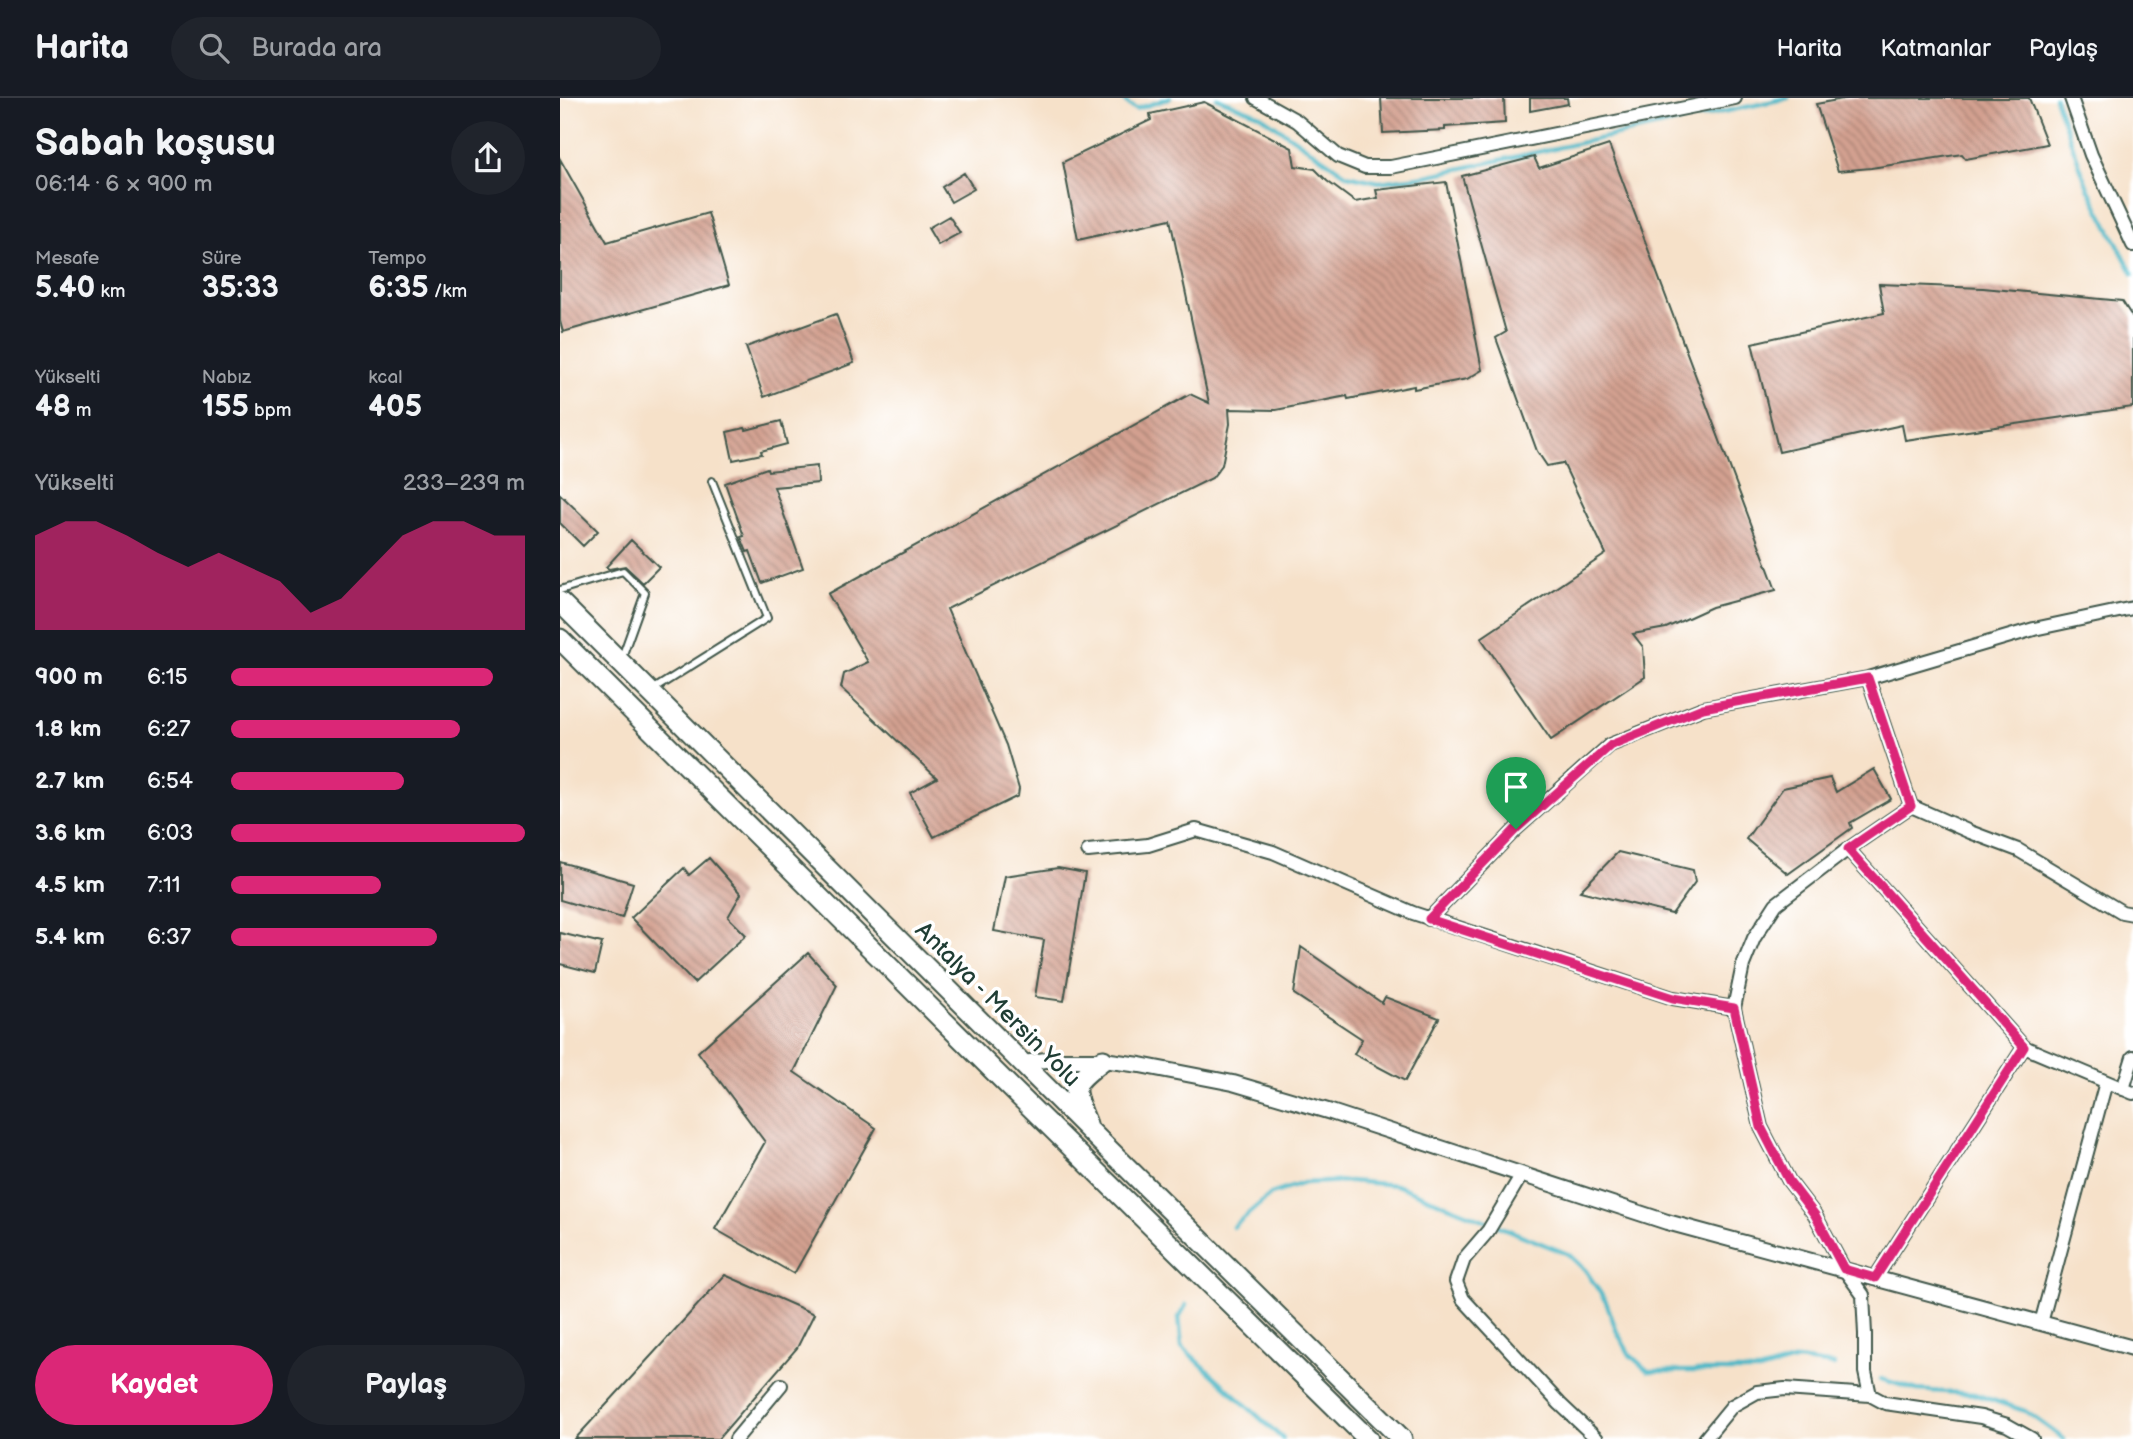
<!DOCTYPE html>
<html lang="tr">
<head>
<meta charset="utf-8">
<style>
  :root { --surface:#171b24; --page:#20242c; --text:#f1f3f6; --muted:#9ea1a6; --line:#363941; --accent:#db2777 }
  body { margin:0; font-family:"Balsamiq Sans",sans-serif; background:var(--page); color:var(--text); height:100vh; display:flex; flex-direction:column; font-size:26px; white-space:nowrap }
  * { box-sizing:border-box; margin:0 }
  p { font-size:23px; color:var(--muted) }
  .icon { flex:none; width:38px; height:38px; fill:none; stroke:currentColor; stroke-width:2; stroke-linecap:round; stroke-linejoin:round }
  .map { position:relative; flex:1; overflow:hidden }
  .side { display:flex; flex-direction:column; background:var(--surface); width:560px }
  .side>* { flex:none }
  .pin { position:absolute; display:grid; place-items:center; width:60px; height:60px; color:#fff; margin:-72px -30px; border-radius:50% 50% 50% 0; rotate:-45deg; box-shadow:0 0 7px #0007 }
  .pin .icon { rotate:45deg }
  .round { display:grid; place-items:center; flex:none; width:74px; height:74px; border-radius:37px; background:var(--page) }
  .head { display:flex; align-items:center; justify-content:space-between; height:119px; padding:0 35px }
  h1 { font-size:38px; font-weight:700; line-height:52px }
  .figures { display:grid; grid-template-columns:repeat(3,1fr); gap:10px; height:119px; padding:7px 35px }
  .figures div { display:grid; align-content:center }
  .figures b { font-size:30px; font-weight:700 }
  .figures small { font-size:19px; font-weight:400 }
  .figures p { font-size:19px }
  .chart { height:196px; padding:14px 35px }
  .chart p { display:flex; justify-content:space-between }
  .chart svg { width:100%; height:126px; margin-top:7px; fill:var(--accent); opacity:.7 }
  .action { display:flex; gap:14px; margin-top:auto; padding:14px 35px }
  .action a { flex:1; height:80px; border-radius:42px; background:var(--accent); color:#fff; font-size:28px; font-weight:700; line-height:80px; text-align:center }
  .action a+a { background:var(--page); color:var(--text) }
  ul { padding:0 35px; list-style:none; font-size:23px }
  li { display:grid; grid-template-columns:112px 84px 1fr; align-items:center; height:52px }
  li i { height:18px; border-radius:9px; background:var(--accent) }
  header { display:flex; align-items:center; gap:42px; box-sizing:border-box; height:98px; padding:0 35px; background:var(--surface); border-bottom:2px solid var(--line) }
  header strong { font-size:33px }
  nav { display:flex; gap:38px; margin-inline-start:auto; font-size:24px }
  .search { width:490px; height:63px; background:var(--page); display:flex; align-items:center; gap:18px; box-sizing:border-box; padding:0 24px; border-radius:38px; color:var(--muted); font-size:26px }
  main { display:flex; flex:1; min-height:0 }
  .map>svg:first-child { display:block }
</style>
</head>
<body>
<header>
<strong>Harita</strong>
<div class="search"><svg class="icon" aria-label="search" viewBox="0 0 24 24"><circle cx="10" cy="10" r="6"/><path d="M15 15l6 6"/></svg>Burada ara</div>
<nav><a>Harita</a><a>Katmanlar</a><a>Paylaş</a></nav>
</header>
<main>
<section class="side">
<div class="head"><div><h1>Sabah koşusu</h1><p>06:14 · 6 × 900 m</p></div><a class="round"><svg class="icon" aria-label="share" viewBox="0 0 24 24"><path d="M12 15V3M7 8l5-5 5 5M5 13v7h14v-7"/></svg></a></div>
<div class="figures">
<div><p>Mesafe</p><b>5.40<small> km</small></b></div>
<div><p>Süre</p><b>35:33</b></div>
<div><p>Tempo</p><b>6:35<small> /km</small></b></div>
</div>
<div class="figures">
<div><p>Yükselti</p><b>48<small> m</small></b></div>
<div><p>Nabız</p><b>155<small> bpm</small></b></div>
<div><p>kcal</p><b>405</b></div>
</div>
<div class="chart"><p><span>Yükselti</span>233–239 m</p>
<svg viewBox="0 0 160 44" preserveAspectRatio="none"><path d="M0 44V11L10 6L20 6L30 11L40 17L50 22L60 17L70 22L80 27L90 38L100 33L110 22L120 11L130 6L140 6L150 11L160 11V44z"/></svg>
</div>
<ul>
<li><b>900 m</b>6:15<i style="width:89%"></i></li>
<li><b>1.8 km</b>6:27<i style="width:78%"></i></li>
<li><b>2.7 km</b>6:54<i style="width:59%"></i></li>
<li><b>3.6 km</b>6:03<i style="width:100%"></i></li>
<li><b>4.5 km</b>7:11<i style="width:51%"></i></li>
<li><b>5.4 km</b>6:37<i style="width:70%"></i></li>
</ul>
<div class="action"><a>Kaydet</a><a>Paylaş</a></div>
</section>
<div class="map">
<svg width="1573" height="1341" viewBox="0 0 1573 1341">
  <defs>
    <pattern id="building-back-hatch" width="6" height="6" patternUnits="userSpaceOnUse" patternTransform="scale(1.75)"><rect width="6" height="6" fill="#d3a090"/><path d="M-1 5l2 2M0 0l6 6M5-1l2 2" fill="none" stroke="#ab8476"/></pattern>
  </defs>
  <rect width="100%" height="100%" fill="#fff"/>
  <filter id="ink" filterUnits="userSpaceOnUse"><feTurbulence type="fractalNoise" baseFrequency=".0143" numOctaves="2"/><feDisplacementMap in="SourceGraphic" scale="14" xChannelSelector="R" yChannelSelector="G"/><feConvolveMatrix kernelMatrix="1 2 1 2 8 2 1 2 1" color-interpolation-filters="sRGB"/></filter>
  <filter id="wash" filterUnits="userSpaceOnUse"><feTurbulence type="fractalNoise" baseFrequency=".00686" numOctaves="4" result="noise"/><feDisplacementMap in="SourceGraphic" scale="28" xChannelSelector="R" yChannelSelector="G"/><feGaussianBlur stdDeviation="1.57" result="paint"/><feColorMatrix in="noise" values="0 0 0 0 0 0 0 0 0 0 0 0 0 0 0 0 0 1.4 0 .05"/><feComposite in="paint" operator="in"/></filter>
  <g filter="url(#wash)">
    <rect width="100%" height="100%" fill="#f6e1c9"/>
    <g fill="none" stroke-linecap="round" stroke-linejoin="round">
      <path stroke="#4bb7c6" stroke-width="4.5" d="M563,0l4,6 9,5 34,-11
        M657,0l41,16 89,61 32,7 47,-6 362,-78
        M1495,0l33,90 45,86
        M673,1129l38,-33 33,-11 46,-2 46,4 172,69 18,17 20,31 11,30 13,23 18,16h111l38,-11 37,5
        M626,1207l-7,12 3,30 101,92
        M1321,1281l36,11 57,4 51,17 39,28"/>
    </g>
    <g id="blocks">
      <path fill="url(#building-back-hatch)" d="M821,0h123l1,25 -60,4v3l-62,3z
        M970,0h37l1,6 -38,7z
        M1288,0h181l18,46 -81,15 -4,-5 -91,14 -33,3 -22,-67z
        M644,4l88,46 3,18 20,3 12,12 28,21 23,-4 -2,-8 70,-8 36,188 -15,9 -53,10v-3l-66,13 -1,-3 -71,14 -47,-1 1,15 -8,41 -10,13 -265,131 59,136 13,44 -1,7 -84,41 -24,-44 27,-15 -96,-90 3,-14 24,-12 -40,-68 362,-200 19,9 -39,-184 -92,21 -15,-78 88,-42 -1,-6z
        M1049,47l167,445 -64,17 -46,21 -33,6 10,13 2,30 -94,63 -70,-102 125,-84 -43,-91 -16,3 -10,-15 -41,-113 10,-6 -44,-156 72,-19 5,11z
        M0,61l47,83 101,-29 21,72 -166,47 -3,-11z
        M404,75l10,16 -23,13 -9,-15z
        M389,118l11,17 -22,12 -10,-17z
        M1319,186l104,4 139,13 11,17v89l-228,33 -3,-15 -123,27 -27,-109 132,-30z
        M276,216l18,49 -90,34 -18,-50z
        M221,323l6,23 -26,7 1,3 -29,6 -6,-28 18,-4 1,2z
        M257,368l1,17 -44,4 29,81 -41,15 -12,-32 -3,1 -6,-15 3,-1 -19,-53 42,-15 1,3z
        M0,396l38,37 -15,15 -23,-23z
        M71,442l28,27 -16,16 -18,-17 -16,3 -3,-2z
        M1314,671l17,30 -41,24 2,5 -64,46 -42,-35 37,-51 47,-10 6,14z
        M1058,754l75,18 2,12 -23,32 -92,-23z
        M149,760l32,36 -13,23 18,18 -52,48 -63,-65 53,-50 5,7z
        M0,764l73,21 -11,35 -62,-18z
        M498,770l27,5 -21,128 -29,-4 9,-57 -50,-9 11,-55z
        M0,835l42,10 -7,30 -35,-9z
        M741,849l81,56 3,-6 54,21 -34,63 -51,-27 8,-15 -68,-45z
        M248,855l29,32 -43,87 82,56 -82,146 -79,-45 50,-87 -67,-90z
        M165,1177l89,39 -17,34 -79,91h-143z"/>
    </g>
  </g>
  <g filter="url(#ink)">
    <use href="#blocks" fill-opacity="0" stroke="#3f564a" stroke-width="2"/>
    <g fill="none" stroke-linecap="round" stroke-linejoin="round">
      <defs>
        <path id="service" d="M0,492l63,-19 22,22 -24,67
          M94,591l113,-71 -55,-137"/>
        <path id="minor" d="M696,0l41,23 41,35 27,11h26l344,-69
          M1511,0l20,57 42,90
          M1308,580l43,128 59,26 48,18 104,62 11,2
          M1288,751l176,198 109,46
          M528,753l60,-6 48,-15 77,22 140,61 260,85 61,10
          M869,821l87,-90 94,-84 93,-37 165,-30 166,-49 99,-21
          M1563,991l10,-32
          M962,1076l-34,57 -24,28 -8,23 7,17 97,105 37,35
          M1315,1180l149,-231
          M1481,1225l65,-241
          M1310,1297l-5,-23v-38l-2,-39 -19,-26 -29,-54 -26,-34 -28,-54 -27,-119 9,-43 11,-27 22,-34 72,-55 63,-43
          M176,1341l45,-54
          M1145,1341l27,-33 25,-14 28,-3 85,6 15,8 96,14 26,8 25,14"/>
        <path id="tertiary" d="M463,965l23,-3h57l37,5 93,18 98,29 336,110 466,126"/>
        <path id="trunk" d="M0,504l530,529 312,308
          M0,541l444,442 364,358
          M527,1026c-16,-39 -18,-37 16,-64"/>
      </defs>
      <use href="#service" stroke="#3f564a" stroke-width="10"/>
      <use href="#minor" stroke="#3f564a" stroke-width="16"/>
      <use href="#tertiary" stroke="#3f564a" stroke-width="18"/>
      <use href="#trunk" stroke="#3f564a" stroke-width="23"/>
      <use href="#service" stroke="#fff" stroke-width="6"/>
      <use href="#minor" stroke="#fff" stroke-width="12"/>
      <use href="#tertiary" stroke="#fff" stroke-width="14"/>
      <use href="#trunk" stroke="#fff" stroke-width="19"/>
    </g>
  </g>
  <g fill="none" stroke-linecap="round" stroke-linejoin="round" filter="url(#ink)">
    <defs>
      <path id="route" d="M1308,580l43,128 -63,43 176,198 -149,231 -31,-9 -29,-54 -26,-34 -28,-54 -27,-119 -61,-10 -244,-79 87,-90 95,-84 92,-37z"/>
    </defs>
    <use href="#route" stroke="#fff" stroke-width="14"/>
    <use href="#route" stroke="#db2777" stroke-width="9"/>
  </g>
  <g text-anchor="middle" stroke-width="7" stroke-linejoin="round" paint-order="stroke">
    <g font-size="24" fill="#1f3d34" stroke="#fff">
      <text transform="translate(438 906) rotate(45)" y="8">Antalya - Mersin Yolu</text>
    </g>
  </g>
</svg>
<div class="pin" style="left:956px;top:731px;background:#1e9e55"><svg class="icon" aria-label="arrive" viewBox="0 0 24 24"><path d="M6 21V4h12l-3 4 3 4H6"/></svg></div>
</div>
</main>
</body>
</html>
